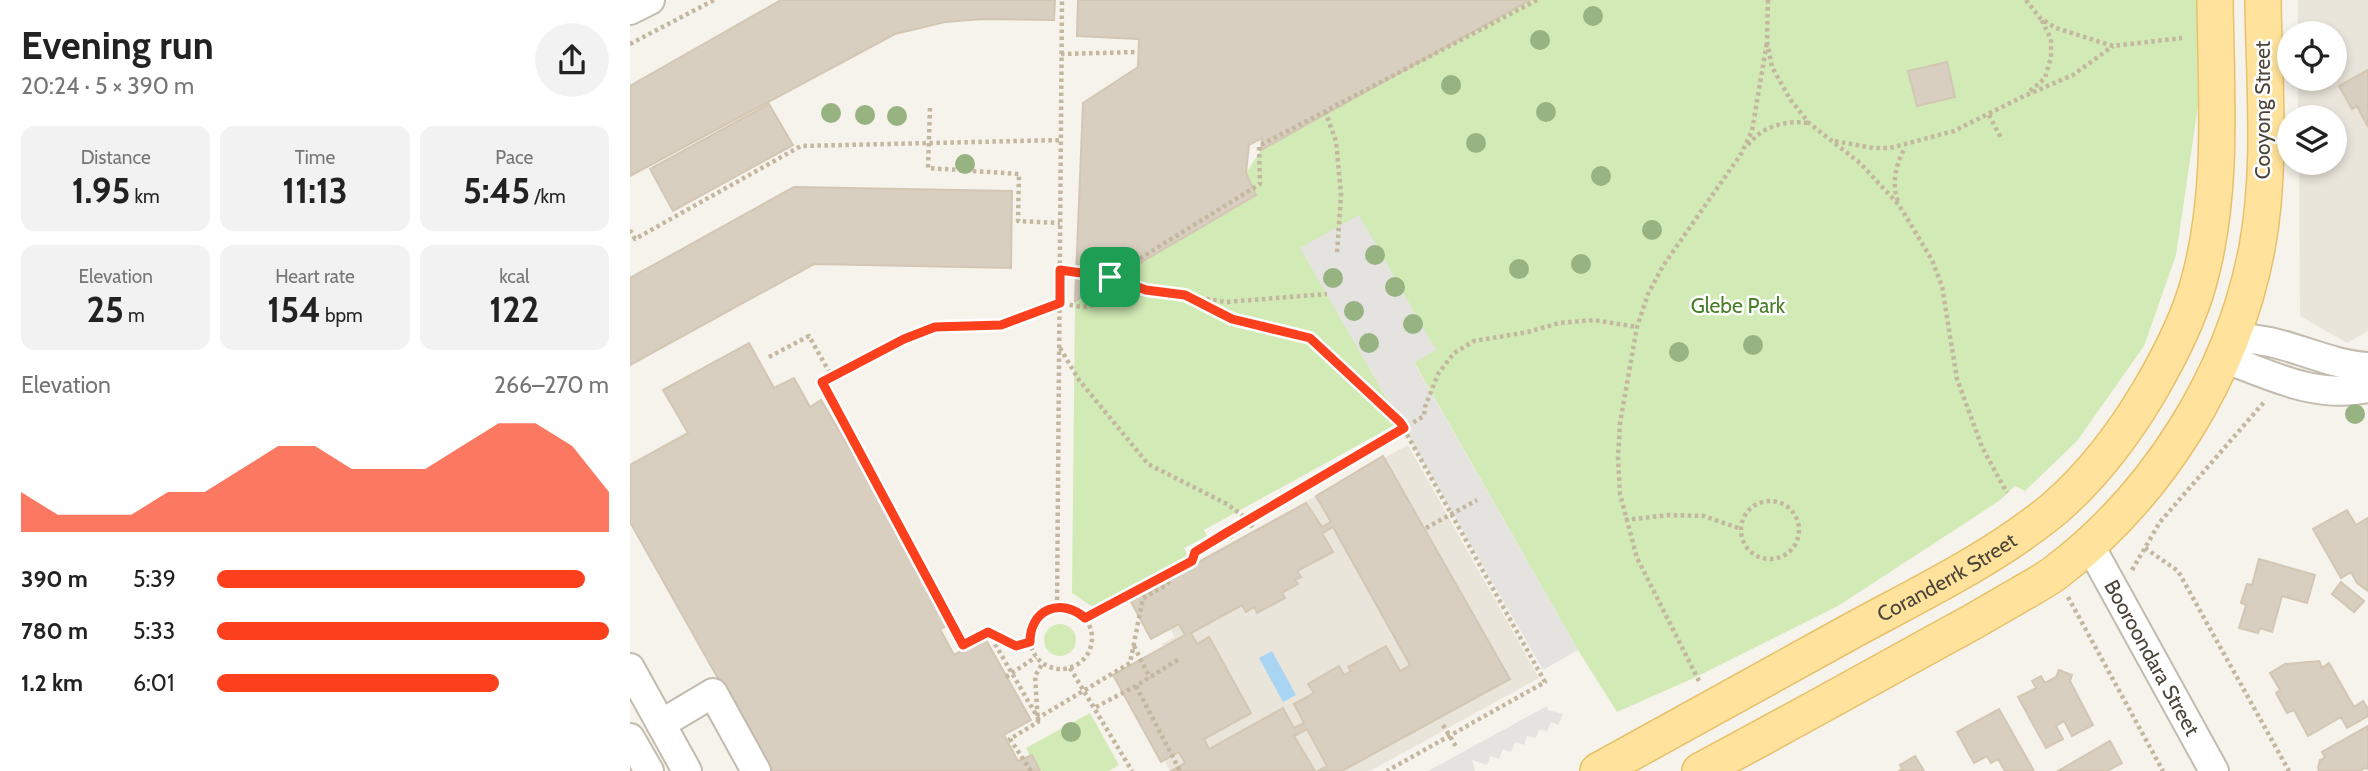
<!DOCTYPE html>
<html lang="en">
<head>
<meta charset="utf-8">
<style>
  :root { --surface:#fff; --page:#f2f2f2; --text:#222; --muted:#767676; --accent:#fc3f1d }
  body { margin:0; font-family:Cabin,sans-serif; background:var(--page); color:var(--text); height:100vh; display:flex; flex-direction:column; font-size:26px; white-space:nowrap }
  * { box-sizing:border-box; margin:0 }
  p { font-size:23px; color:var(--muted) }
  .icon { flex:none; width:38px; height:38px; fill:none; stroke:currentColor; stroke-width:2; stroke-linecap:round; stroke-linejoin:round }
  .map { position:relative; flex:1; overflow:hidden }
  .sheet { display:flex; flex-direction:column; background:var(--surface); width:630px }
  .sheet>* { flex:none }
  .fabs { position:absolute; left:1647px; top:21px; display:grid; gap:14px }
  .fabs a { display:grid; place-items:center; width:70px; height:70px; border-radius:50%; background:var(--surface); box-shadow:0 4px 10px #0003; font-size:35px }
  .pin { position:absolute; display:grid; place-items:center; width:60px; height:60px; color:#fff; margin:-30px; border-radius:14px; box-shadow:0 4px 10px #0006 }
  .round { display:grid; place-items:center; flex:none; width:74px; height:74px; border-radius:37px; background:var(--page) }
  .headline { display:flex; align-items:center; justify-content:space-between; height:119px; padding:0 21px }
  h1 { font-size:38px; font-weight:800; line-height:52px }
  .stats { display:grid; grid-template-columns:repeat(3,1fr); gap:10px; height:119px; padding:7px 21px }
  .stats div { display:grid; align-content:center; border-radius:14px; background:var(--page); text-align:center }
  .stats b { font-size:35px; font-weight:800 }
  .stats small { font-size:19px; font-weight:400 }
  .stats p { font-size:19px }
  .chart { height:196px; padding:14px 21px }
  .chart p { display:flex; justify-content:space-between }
  .chart svg { width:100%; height:126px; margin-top:7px; fill:var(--accent); opacity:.7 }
  ul { padding:0 21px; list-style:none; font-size:23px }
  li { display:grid; grid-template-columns:112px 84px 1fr; align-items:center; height:52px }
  li i { height:18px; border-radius:9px; background:var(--accent) }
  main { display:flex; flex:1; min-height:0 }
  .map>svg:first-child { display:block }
</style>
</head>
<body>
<main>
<section class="sheet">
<div class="headline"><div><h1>Evening run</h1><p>20:24 · 5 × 390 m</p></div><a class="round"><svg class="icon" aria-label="share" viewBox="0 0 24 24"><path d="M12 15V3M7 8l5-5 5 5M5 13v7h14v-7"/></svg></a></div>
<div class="stats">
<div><p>Distance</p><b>1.95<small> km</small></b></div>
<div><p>Time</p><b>11:13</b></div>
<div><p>Pace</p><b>5:45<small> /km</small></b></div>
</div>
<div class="stats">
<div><p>Elevation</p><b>25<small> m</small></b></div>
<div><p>Heart rate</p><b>154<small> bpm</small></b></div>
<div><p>kcal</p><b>122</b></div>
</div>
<div class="chart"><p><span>Elevation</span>266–270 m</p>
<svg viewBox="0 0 160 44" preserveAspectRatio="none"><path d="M0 44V30L10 38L20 38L30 38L40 30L50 30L60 22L70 14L80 14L90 22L100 22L110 22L120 14L130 6L140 6L150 14L160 30V44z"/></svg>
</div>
<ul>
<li><b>390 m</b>5:39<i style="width:94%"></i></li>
<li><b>780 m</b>5:33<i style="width:100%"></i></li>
<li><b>1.2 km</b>6:01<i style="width:72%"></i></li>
</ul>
</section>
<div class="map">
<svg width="1738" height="771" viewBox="0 0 1738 771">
  <rect width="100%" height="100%" fill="#f6f3ec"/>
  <path fill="#eae5da" d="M1668,0h70v331l-21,12 -47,-27 -1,-153h35v-46h-36v-38h36v-46h-36z
    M778,445l131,233 -169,93h-200l-49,-94 45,-26 -4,-7 13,-7 -30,-47z"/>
  <path fill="#d2eab5" d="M900,0h667l1,106 -22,149 -32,91 -67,95 -52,50 -10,-5 -16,15 -161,105 -142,71 -79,35 -39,-62 -164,-288 21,-13 -134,-101 99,174 -196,108 3,6 -23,12 4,8 -95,51 -21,-14 3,-292 181,-105 -10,-23 15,-23z
    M414 640a16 16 0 1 1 32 0a16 16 0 1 1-32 0Z
    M460,713l29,52 -10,6h-72l-11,-23z"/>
  <path fill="#e5e3e0" d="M729,215l77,135 -22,13 164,287 -35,20 -243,-422z
    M917,706l1,4 15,4 -5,11 -7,-3 -4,9 -8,-1 -3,8 -9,-2 -3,9 -9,-3 -4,10 -8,-3 -4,10 -8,-3 -4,9 -15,-5 3,10 -1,1h-46z"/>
  <path fill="#a9d4f2" d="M642,651l24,44 -13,7 -24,-44z"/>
  <path fill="#d8cfc1" stroke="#d3c7b4" stroke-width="2" fill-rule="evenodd" d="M151,0h274l-1,20 -71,-1 -38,3 -50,12 -265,142v-90z
    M448,0h452l-269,150 1,-12 -13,7 -3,28 10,22 -181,106 8,-198 55,-36 1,-28 -62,-3z
    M1317,62l8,35 -38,9 -9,-35z
    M1738,70v57l-11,-21 -5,3 -13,-23z
    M139,104l24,41 -120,66 -23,-42z
    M164,187l218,4 -1,77 -197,-4 -184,101v-87z
    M119,343l25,45 20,-10 16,29 11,-7 131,223 -12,6 14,26 31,-17 46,82 -27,15 14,26 14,-6 8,16h-270l-140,-249v-57l58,-32 -25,-43z
    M753,456l127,223 -168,92h-24l9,-5 -20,-37 -13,7 21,35h-144l14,-8 -6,-11 -18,10 -48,-87 72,-40 -6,-11 -28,15 -21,-39 176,-97 16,24 9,-5 -15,-26zM703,527l77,138 -10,6 -14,-25 -38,21 3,4 -7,4 -5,-9 -31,18 6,9 -20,11 10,19 -10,5 -11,-20 -74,41 -5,-10 47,-26 -42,-76 -12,7 -6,-11 51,-28 4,7 8,-5 3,6 28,-15 -3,-5 16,-9 -3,-4 6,-3 -4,-6 36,-19 -11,-19z
    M1717,510l9,15 12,-7v73l-11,-8 -6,-11 -10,6 -28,-49z
    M1629,559l56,16 -8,28 -25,-7 -10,36 -12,-4 -2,5 -19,-5 7,-23 -5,-2 6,-19 5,1z
    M1711,582l23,19 -10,11 -22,-18z
    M1689,661l3,7 7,-5 25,44 9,-6 5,8v7l-21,12 -6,-11 -33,19 -14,-26 -7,3 -11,-20 4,-3 -10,-17 15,-9z
    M1429,670l13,5 -2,6 23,44 -21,11 -8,-15 -8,5 7,13 -17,9 -28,-51 18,-9 -4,-7 9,-5 4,7 11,-6z
    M1369,709l35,62h-29l-7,-12 -7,4 -4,-7 -13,7 -17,-31z
    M1738,726v43l-3,-1 -6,3h-40l-1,-3 2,-8 5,-2 -3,-6z
    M1480,741l12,22 -15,8h-49z
    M1285,756l9,15h-25l3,-2 -2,-4z"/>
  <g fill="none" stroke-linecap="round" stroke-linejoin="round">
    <defs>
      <g id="minor">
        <path d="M0,10l20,-10"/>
        <path d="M1738,367c-50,-3 -91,-34 -139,-27l8,23c43,17 84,35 131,25"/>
        <path id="s1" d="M1459,544l125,227"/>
        <path d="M0,668l57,103"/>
        <path d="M31,724l52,-31 43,78"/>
        <path d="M0,738l19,33"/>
      </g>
      <g id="major">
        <path id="s2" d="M968,771c82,-46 165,-91 248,-137 69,-38 148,-75 209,-126 39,-34 69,-74 95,-118 18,-31 40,-74 49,-109 25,-90 17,-188 16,-281"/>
        <path d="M1070,771c75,-40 149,-81 223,-122 32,-17 64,-35 96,-54 12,-7 25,-14 36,-22 103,-78 178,-198 202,-325 15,-81 7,-166 6,-248"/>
      </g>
    </defs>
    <use href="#minor" stroke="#c2bbae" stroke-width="32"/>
    <use href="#major" stroke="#e6c16a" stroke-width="38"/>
    <path stroke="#c4b79f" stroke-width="4.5" stroke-dasharray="3.5 3.5" stroke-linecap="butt" d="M1138,0l-1,42 5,25 18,32 19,24 51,40 39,42 33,55 10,26 15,93 25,68 25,46
      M1396,0l14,18 16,10 57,18 69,-8
      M0,44l84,-44
      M431,54l77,-2
      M1400,91l15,-13 6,-21v-18l-10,-20
      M300,108l-2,60 91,6 -1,47 42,2
      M695,111l11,30 5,53 -4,60
      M1359,115l13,25
      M1205,141l38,7h17l64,-17 70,-35 49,-21 40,-29
      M1118,145c15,-19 37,-25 61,-22
      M1268,201c-7,-19 -2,-36 7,-54
      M0,230l5,9 166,-93 260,-6
      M430,270l50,7 36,13
      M480,277l150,-93 -1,-38 278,-146
      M559,297l43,22 78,19 90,84 145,260 -158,89
      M430,348l19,32 69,84 79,40 20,15 6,9
      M139,357l40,-21 23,41
      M1111 530a29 29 0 1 1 58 0a29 29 0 1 1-58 0Z
      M995,520l44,-5 35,1 37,13
      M796,528l51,-28
      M596,533l2,5 22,-14
      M1515,548l33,23 111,200
      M1502,570l28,-48 105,-121
      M1438,597l95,174
      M400 638a31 31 0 1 1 62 0a31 31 0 1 1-62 0Z
      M427,607l5,-607
      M455,619l107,-58 3,-9 31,-19 198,-117 1,-9 13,-33 16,-21 20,-12 54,-9 31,-9 35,-3 43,7
      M358,632l50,86 92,-55 13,-65 23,-13 13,-16
      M400,642l-14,4 -28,-14 -25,13 -141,-263 82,-43 31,-12 66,-2 59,-22 21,4 23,-3 42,-14 80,12 101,-8
      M504,646l16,32
      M440,668l62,103
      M376,677l30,-20
      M1069,681l-62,-123 -17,-64 -2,-36 2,-35 17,-96 11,-33 15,-28 78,-112 11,-23 15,-89
      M506,686l44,85
      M466,707l40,-21 43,-27
      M813,725l14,23
      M401,771l-21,-32 28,-17 -3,-46 7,-12"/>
    <use href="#minor" stroke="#fff" stroke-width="28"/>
    <use href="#major" stroke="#ffe39c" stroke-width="35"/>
  </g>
  <g fill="#97b381">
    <circle cx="963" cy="16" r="10"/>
    <circle cx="910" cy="40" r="10"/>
    <circle cx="821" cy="85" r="10"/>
    <circle cx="916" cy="112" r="10"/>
    <circle cx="201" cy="113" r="10"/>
    <circle cx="235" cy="115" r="10"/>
    <circle cx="267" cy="116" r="10"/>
    <circle cx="846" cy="143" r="10"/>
    <circle cx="335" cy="164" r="10"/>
    <circle cx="971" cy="176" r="10"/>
    <circle cx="1022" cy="230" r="10"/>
    <circle cx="745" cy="255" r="10"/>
    <circle cx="951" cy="264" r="10"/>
    <circle cx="889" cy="269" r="10"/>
    <circle cx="703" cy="278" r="10"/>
    <circle cx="765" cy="287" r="10"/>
    <circle cx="724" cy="311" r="10"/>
    <circle cx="783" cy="324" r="10"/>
    <circle cx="739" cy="343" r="10"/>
    <circle cx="1123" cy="345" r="10"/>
    <circle cx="1049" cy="352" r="10"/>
    <circle cx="1725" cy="414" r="10"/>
    <circle cx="441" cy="732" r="10"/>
  </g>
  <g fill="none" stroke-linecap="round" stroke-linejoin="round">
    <defs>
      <path id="route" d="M430,270l50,7 36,13 39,5 47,24 78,19 90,84 4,6 -178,105 -31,19 -3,9 -107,57c-24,-21 -55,-9 -55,24l-14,4 -28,-14 -25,13 -141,-263 82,-43 31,-12 66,-2 59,-22z"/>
    </defs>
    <use href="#route" stroke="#fff" stroke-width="14"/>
    <use href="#route" stroke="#fc3f1d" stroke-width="9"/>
  </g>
  <g text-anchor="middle" stroke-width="5" stroke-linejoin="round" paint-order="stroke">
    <g font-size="21" fill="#4b4439" stroke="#fff">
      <text transform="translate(1633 110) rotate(-90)" y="7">Cooyong Street</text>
      <text dy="7" stroke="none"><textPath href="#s2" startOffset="399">Coranderrk Street</textPath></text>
      <text dy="7" stroke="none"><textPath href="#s1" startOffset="130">Booroondara Street</textPath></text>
    </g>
    <g font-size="21" fill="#4a7f2a" stroke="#fff">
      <text x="1108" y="313">Glebe Park</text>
    </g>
  </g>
</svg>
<div class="fabs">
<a><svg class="icon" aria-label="locate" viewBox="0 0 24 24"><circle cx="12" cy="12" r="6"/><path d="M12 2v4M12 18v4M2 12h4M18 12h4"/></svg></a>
<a><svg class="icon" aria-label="layers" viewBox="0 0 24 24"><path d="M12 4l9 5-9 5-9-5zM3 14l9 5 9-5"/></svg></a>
</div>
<div class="pin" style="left:480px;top:277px;background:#1e9e55"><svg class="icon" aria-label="arrive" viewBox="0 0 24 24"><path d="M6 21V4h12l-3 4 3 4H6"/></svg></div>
</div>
</main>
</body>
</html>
